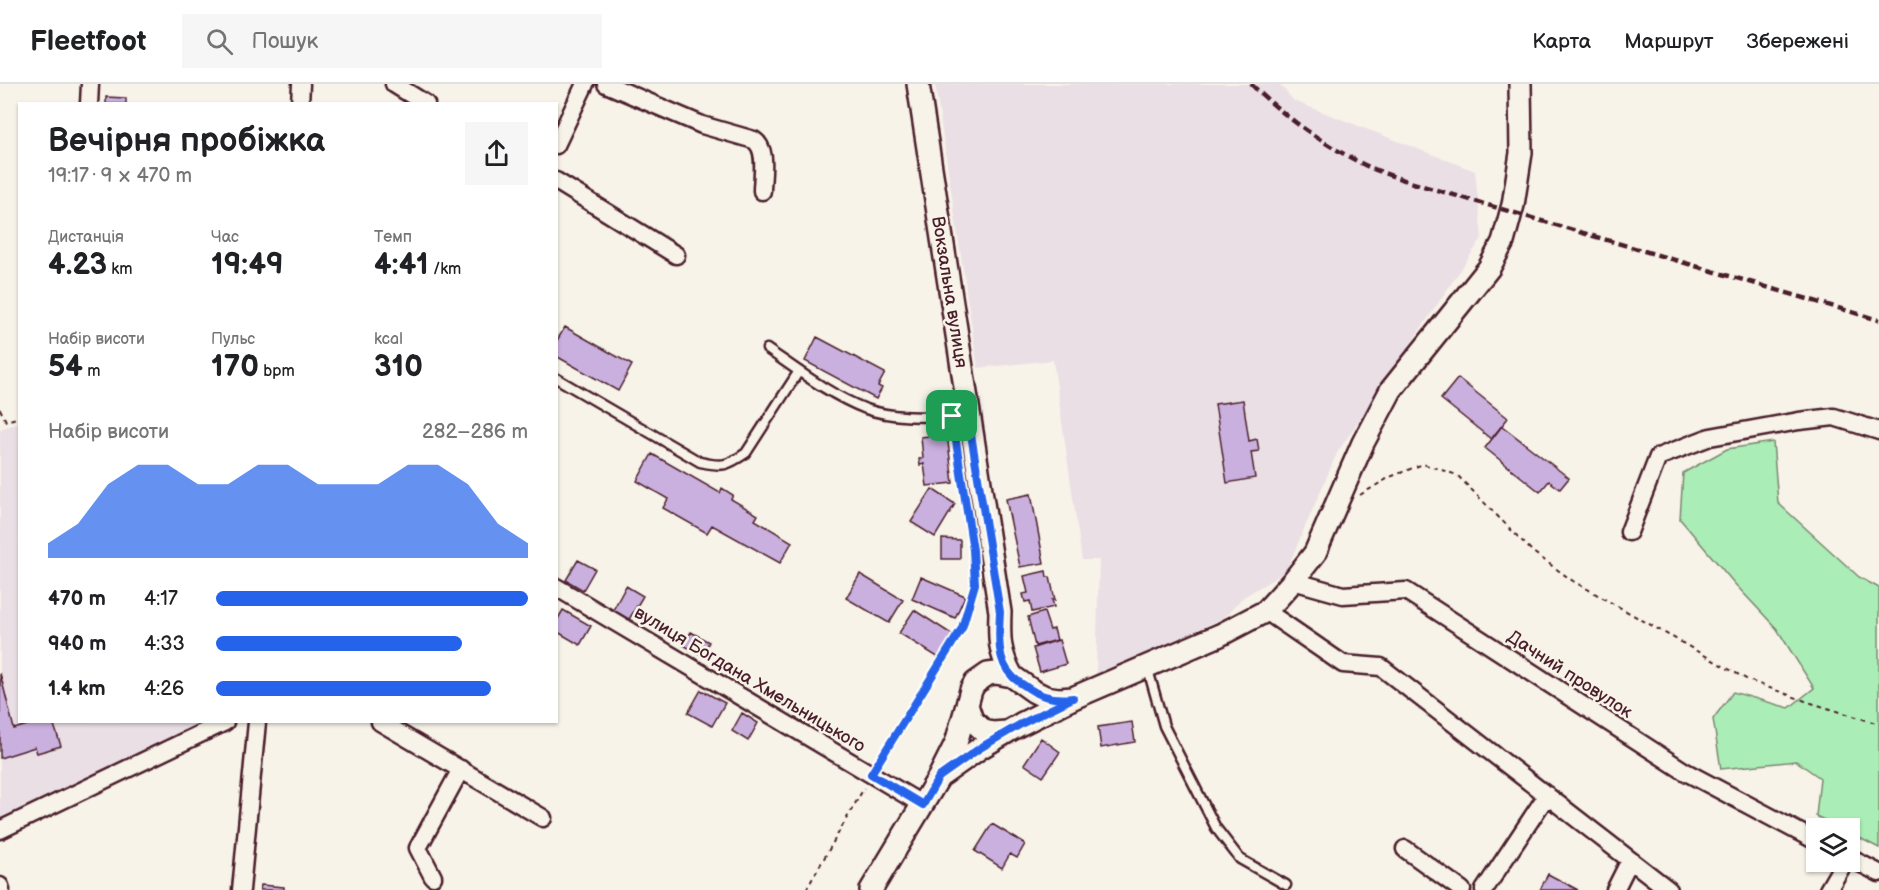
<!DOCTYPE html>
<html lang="uk">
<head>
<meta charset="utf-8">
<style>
  :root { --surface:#fff; --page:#f6f6f6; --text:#202124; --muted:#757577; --line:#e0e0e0; --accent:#2563eb }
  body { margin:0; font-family:"Balsamiq Sans",sans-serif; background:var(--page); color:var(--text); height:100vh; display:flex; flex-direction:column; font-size:22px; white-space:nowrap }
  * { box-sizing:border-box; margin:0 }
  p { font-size:20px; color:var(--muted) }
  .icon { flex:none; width:33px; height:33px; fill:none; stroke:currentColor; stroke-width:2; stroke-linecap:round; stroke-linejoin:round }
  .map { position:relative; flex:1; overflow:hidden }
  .panel { position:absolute; left:18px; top:18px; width:540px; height:621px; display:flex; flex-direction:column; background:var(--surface); border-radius:0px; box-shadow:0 2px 4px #0004 }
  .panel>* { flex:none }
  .buttons { position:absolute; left:1806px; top:734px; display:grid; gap:12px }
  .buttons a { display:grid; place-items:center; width:54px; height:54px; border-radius:0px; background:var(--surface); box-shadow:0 2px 4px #0004; font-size:30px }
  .pin { position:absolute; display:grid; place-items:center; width:51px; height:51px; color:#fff; margin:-26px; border-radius:12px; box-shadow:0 3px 9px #0006 }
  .round { display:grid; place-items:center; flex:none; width:63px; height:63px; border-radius:0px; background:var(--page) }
  .overview { display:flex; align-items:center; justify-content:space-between; height:102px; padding:0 30px }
  h1 { font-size:33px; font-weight:700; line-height:45px }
  .figures { display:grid; grid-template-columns:repeat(3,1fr); gap:9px; height:102px; padding:6px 30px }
  .figures div { display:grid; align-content:center }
  .figures b { font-size:30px; font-weight:700 }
  .figures small { font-size:16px; font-weight:400 }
  .figures p { font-size:16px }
  .chart { height:168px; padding:12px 30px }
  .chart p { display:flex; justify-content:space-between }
  .chart svg { width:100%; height:108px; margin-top:6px; fill:var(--accent); opacity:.7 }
  ul { padding:0 30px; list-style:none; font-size:20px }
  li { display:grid; grid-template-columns:96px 72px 1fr; align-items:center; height:45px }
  li i { height:15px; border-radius:8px; background:var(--accent) }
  header { display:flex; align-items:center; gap:36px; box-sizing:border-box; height:84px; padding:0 30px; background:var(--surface); border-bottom:2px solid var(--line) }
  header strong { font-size:28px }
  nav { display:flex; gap:33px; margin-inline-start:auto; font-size:21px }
  .search { width:420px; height:54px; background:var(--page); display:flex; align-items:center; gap:15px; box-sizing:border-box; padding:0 21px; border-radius:0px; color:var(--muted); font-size:22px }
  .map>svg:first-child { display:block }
</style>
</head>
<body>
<header>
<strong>Fleetfoot</strong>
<div class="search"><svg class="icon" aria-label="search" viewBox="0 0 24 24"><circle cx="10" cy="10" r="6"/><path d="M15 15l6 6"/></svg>Пошук</div>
<nav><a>Карта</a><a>Маршрут</a><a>Збережені</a></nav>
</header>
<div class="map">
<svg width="1879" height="806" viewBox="0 0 1879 806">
  <rect width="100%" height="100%" fill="#f7f3e8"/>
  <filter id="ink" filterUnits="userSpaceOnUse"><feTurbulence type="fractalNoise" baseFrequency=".0167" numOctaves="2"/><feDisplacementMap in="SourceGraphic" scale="12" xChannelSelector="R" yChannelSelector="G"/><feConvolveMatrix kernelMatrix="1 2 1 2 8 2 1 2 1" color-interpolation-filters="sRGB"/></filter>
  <g filter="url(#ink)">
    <path fill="#eadfe5" d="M935,0h344l15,17 181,70 7,67 -145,215 -51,118 -44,27 -18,20 -128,57 3,-115h-17l-29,-200 -75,8z
      M19,339l1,299h184l-204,102v-395z"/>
    <path fill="#abedb6" stroke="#7a8670" stroke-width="1.5" d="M1773,358l5,61 81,74 20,11v260l-29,-15v-5h-10l-24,-12 4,-38 -24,-17 -75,8 -8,-50 20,-27 56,16 25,-20 -37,-59 -43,-46 -54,-64 3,-46 44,-24z"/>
    <path fill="#cab0de" stroke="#4a1f2b" stroke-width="1.5" d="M106,13l20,1v6h-20z
      M565,243l67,38 -14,26 -62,-35v-14z
      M817,253l68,36 -7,13 4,2 -6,11 -71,-38z
      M1458,294l50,40 -17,21 -50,-40z
      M1243,316l6,41 8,-2 2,12 -8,1 4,26 -28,5 -12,-79z
      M1502,342l67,52 -9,11 -11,-8 -9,11 -55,-44z
      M947,350l6,49 -26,3 -3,-22 -4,1 -1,-6 4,-1 -2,-21z
      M652,370l68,39 2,-5 11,7 -2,4 27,16 -3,5 37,22 -12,21 -68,-38 -5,8 -44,-25 5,-9 -31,-18z
      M932,405l23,15 -20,33 -24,-15z
      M1031,410l13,69 -24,4 -14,-68z
      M942,455l18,1v19h-18z
      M578,476l17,9 -12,21 -17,-10z
      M1046,487l1,6h3l5,23h-3l2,7 -22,5 -2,-11 -5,1 -2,-8 5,-1 -4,-17z
      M860,490l43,26 -14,23 -43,-25z
      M921,493l44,19 -10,22 -43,-19z
      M626,502l17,10 -15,25 -16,-9z
      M563,526l28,16 -11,19 -24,-14v-9z
      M914,526l39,25 -14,23 -40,-25z
      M1044,528l6,18 4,-1 3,11 -22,6 -7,-29z
      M691,548l18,10 -7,13 -19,-10z
      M1059,556l7,24 -26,8 -7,-24z
      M0,589l14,56 23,-7h16l8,24 -24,7 -2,-6 -35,11z
      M701,606l24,13 -13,23 -24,-13z
      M742,629l16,10 -10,18 -16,-10z
      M1132,638l3,20 -34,6 -3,-21z
      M1041,654l19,14 -17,25 -19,-13z
      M992,740l33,20 -8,14 -7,-4 -8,14 -27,-17z
      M1548,790l30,16h-38z
      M261,801l23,2v3h-24z"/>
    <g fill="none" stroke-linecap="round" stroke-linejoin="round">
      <defs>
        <path id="service" d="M767,265c32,22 63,46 99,60 32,11 69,7 102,7
          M556,294l144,84c23,5 27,4 46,-9l53,-82
          M1147,582l17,60 52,102 24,31 46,26"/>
        <path id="minor" d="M394,0l32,20
          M606,0l96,41 52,15c14,9 8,36 8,51
          M89,20l1,-20
          M300,20l1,-20
          M556,61l29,-61
          M556,97l120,74
          M1629,448l29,-75 52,-20 89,-16 35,-4 45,14
          M1293,497l50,14 63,-4 278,180 132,70
          M556,503l367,218
          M1266,527l77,53 38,3 288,223
          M380,638l163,96
          M0,746l225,-108
          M1405,765l57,41
          M1850,774l29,15
          M433,793l-15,-29 43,-79
          M0,802l1,4
          M241,806l16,-168
          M1484,806l63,-95
          M1615,806l15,-30
          M1828,806l17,-29"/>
        <path id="tertiary" d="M918,0l82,528c-1,26 -1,41 12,64
          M1073,614l-14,1 -14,-2 -12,-6 -21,-15 -16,-3 -8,1 -13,9 -4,7 -4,15 5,15 12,11 8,2 15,-1 14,-8 52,-26 147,-63 46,-24 27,-30 22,-28 48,-110 28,-53 98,-122 14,-26 10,-37 8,-52 -1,-69
          M942,691l38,-27 27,-16
          M871,806l68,-113 17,-34 11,-38"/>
      </defs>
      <use href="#service" stroke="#4a1f2b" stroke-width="13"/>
      <use href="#minor" stroke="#4a1f2b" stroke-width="21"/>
      <use href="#tertiary" stroke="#4a1f2b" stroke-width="26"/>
      <path stroke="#4a1f2b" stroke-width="2" stroke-dasharray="4.5 4.5" stroke-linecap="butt" d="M0,325l6,12 14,-4
        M1360,411l30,-18 33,-13 34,11 76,77 40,29 175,99 60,22 71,22
        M879,679l83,-135 13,-44 -1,-18
        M806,806l58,-102"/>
      <use href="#service" stroke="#f7f3e8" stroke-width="8"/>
      <use href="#minor" stroke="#f7f3e8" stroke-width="16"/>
      <use href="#tertiary" stroke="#f7f3e8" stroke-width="21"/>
      <path stroke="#4a1f2b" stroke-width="4.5" stroke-dasharray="9 4.5" stroke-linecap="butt" d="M1251,0c33,33 76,63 118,83 14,6 29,11 44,16l466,137"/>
    </g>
  </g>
  <g fill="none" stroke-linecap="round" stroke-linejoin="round" filter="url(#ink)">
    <defs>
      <path id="route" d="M952,332h16l32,196c-1,21 -4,48 12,64 4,5 11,8 16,12 14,10 28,12 45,10l-52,26 -41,24 -41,29 -16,28 -52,-31 91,-146 13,-44 -2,-34z"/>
    </defs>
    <use href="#route" stroke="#fff" stroke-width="12"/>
    <use href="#route" stroke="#2563eb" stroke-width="8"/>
  </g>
  <g text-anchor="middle" stroke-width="5" stroke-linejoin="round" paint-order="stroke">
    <g font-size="18" fill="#4a1f2b" stroke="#f7f3e8">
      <text transform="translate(950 208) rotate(81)" y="6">Вокзальна вулиця</text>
      <text transform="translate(1570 590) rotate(33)" y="6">Дачний провулок</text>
      <text transform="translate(750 595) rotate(31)" y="6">вулиця Богдана Хмельницького</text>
    </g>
  </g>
</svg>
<div class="buttons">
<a><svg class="icon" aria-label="layers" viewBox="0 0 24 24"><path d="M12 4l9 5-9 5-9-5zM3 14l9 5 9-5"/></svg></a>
</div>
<div class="pin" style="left:952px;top:332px;background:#1e9e55"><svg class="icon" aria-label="arrive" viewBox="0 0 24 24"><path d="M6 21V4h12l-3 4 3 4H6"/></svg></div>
<section class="panel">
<div class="overview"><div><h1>Вечірня пробіжка</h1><p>19:17 · 9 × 470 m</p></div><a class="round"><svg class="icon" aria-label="share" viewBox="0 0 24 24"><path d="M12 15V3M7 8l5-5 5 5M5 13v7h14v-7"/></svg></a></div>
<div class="figures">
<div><p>Дистанція</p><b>4.23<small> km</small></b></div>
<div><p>Час</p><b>19:49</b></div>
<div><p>Темп</p><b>4:41<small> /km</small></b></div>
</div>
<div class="figures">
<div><p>Набір висоти</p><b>54<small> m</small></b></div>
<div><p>Пульс</p><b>170<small> bpm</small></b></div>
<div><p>kcal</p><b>310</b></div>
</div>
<div class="chart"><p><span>Набір висоти</span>282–286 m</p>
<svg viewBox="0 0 160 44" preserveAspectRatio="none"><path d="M0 44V38L10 30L20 14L30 6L40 6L50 14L60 14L70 6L80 6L90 14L100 14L110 14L120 6L130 6L140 14L150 30L160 38V44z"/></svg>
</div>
<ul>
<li><b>470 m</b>4:17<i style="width:100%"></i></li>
<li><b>940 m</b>4:33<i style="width:79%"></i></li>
<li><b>1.4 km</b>4:26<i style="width:88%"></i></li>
</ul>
</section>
</div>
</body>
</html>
